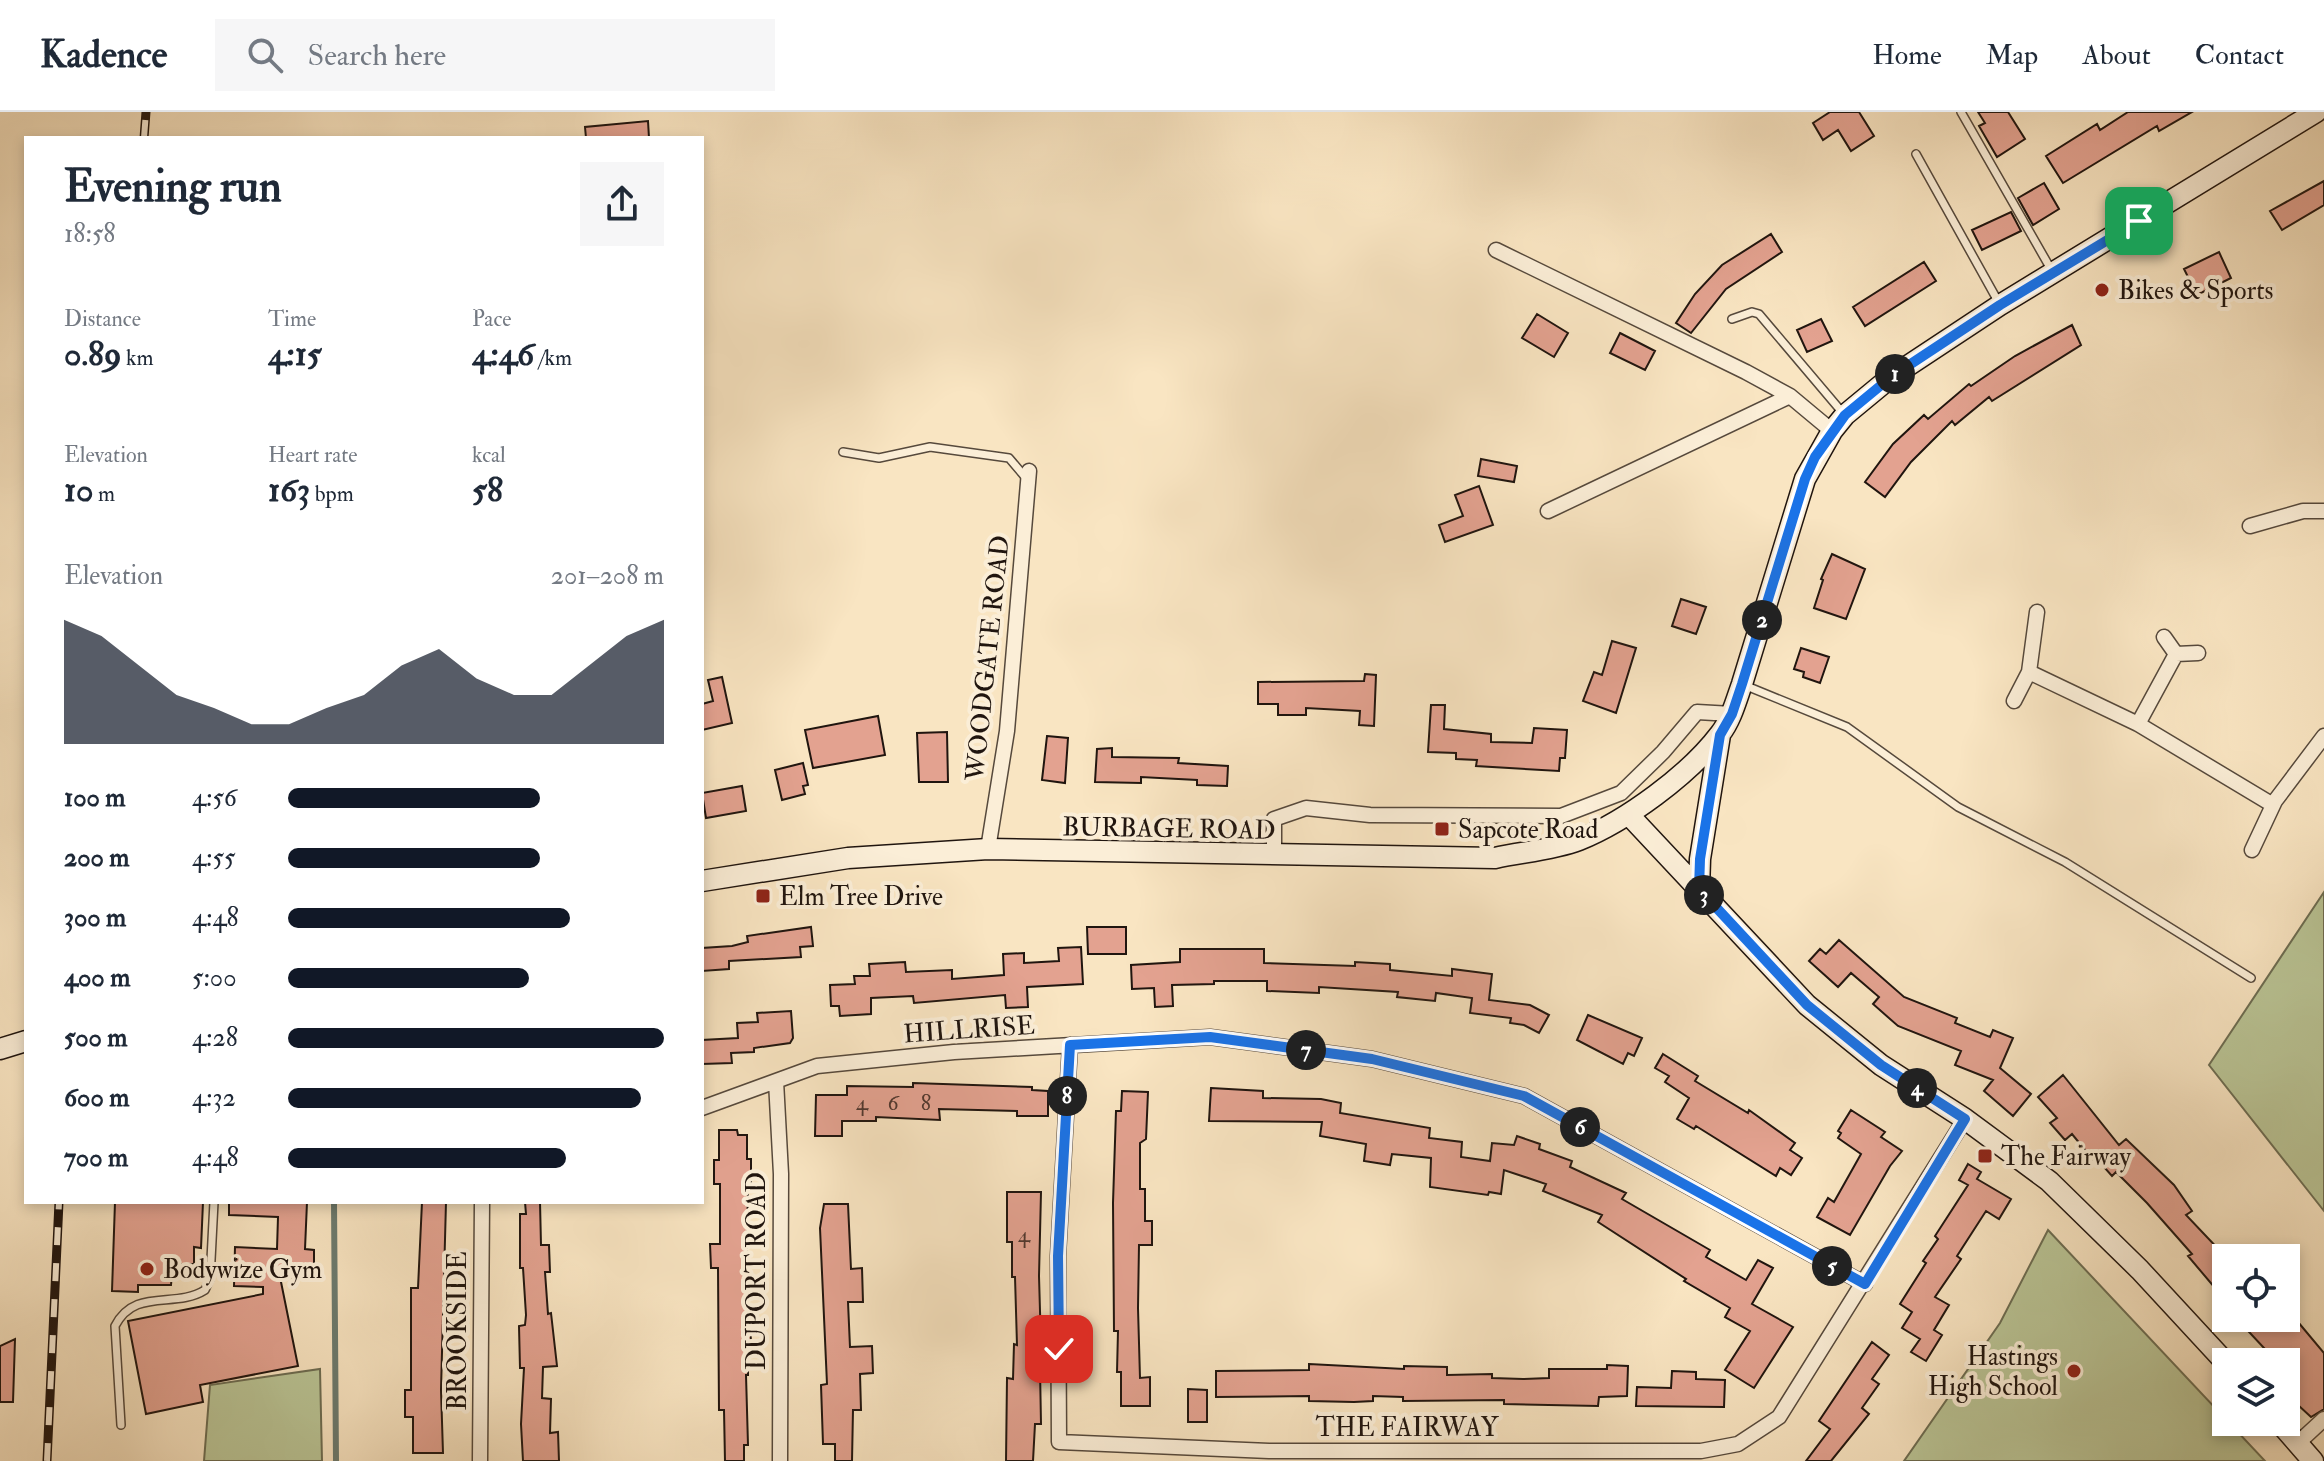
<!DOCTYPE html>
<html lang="en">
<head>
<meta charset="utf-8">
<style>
  :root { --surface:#fff; --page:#f6f6f7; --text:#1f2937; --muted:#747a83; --line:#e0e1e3; --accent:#111827 }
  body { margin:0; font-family:"IM FELL Double Pica",serif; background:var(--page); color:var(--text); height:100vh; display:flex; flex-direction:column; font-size:30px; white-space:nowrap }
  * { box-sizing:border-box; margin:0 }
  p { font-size:26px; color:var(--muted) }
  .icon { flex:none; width:44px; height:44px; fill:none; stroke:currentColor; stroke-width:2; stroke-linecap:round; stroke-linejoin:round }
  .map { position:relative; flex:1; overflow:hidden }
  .details { position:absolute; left:24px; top:24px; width:680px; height:1068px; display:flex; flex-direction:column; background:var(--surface); border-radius:0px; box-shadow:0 4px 12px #0003 }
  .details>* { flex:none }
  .buttons { position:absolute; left:2212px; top:1132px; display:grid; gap:16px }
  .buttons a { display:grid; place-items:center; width:88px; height:88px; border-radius:0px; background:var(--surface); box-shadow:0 4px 12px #0003; font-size:40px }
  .pin { position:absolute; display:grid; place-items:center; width:68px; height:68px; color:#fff; margin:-34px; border-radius:16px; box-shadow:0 4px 12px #0006 }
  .km { position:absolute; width:40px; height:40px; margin:-20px; border-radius:50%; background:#222; color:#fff; font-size:22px; line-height:40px; text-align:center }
  .round { display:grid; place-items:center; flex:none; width:84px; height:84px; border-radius:0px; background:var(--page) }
  .overview { display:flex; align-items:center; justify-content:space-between; height:136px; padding:0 40px }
  h1 { font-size:44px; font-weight:800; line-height:60px }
  .metrics { display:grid; grid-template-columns:repeat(3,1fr); gap:12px; height:136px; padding:8px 40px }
  .metrics div { display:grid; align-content:center }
  .metrics b { font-size:34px; font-weight:800 }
  .metrics small { font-size:22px; font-weight:400 }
  .metrics p { font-size:22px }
  .chart { height:224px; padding:16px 40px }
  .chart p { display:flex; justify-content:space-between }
  .chart svg { width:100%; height:144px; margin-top:8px; fill:var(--accent); opacity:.7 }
  ul { padding:0 40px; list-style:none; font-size:26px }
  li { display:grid; grid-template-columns:128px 96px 1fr; align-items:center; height:60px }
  li i { height:20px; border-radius:10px; background:var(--accent) }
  header { display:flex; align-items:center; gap:48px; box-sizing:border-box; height:112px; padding:0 40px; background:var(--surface); border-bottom:2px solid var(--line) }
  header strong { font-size:38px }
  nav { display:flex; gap:44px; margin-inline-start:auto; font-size:28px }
  .search { width:560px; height:72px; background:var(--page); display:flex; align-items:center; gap:20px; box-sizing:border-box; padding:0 28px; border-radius:0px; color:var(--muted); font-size:30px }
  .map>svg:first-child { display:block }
</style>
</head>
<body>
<header>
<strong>Kadence</strong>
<div class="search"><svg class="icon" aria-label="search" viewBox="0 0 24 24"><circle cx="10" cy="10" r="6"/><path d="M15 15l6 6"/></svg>Search here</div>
<nav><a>Home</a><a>Map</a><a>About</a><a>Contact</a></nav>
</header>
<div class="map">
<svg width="2324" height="1349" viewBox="0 0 2324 1349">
  <rect width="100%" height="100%" fill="#f9e5c2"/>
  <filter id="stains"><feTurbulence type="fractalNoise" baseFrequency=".0025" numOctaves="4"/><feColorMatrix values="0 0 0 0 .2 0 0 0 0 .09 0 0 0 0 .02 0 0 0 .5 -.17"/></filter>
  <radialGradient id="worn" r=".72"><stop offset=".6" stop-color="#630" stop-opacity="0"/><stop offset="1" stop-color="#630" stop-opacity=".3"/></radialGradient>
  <path fill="#bac596" stroke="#6d6d52" stroke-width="2" d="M2324,780v319l-115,-146z
    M2048,1118l217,231h-361l96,-138z
    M320,1257l2,92h-118l6,-76z"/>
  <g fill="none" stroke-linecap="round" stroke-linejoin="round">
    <path stroke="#6c7b6f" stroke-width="6" d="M334,1090l2,259"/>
  </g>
  <path fill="#e3a290" stroke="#20150f" stroke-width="2" d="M1830,0h29l15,24 -23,15 -13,-21 -15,10 -10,-17z
    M1978,0h30l17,27 -28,18 -18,-31 6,-3z
    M2128,0h64l-33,19 -2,-5 -94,57 -17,-27 51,-32 3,6z
    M648,9l1,17h-63l-1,-11z
    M2324,69v24l-42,25 -12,-19z
    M2044,71l15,26 -26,16 -15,-27z
    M2011,100l10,19 -39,19 -10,-20z
    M1771,122l11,18 -56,37 -35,44 -15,-10 19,-29 27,-29z
    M2219,140l12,26 -34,17 -13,-26z
    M1924,150l12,19 -71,45 -12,-19z
    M1537,202l31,19 -14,24 -32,-19z
    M1821,207l11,22 -25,11 -10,-22z
    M2072,213l9,20 -89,56 -3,-4 -34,28 -3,-4 -41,41 -26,35 -20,-15 28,-38 31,-29 4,4 41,-35 2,2 44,-30z
    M1620,221l35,18 -10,19 -35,-17z
    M1481,347l36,7 -3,16 -36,-6z
    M1479,374l14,39 -48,17 -6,-17 24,-9 -8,-21z
    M1832,442l33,15 -19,50 -32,-11 9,-28 -2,-1z
    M1681,487l25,8 -10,27 -24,-8z
    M1612,529l24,7 -20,65 -33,-12 11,-29 8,3z
    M1801,536l28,9 -9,26 -17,-6 1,-5 -10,-3z
    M1365,562l11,1 -2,51 -15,-1 1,-14 -54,-3v7h-28v-11h-20v-22l106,-1z
    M722,565l10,46 -30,7v-26l11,-3 -5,-21z
    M1431,593h14l-1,24 47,5v8l41,1 2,-15 33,2 -2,28h-5l-1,13 -83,-5 1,-6 -21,-1v-6l-28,-1z
    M878,604l7,39 -72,13 -8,-38z
    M947,620l1,50h-29l-2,-49z
    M1047,624l21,2 -3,45 -23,-3z
    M1112,636v9l67,1 -1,5 50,3 -1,20 -30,-1v-5l-56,-3v6l-46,-1 2,-33z
    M803,651l5,22 -5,1 2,8 -23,6 -7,-30z
    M742,674l4,25 -40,7 -4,-25z
    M811,815l2,19 -13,1 1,10 -72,4v8l-27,2v-23l30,-2 16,-4 -1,-6z
    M1087,815h39v27h-38z
    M1839,828l65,57 53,21 -2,5 35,14 3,-7 20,8 -13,30 31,26 -18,22 -29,-25 9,-11 -38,-15 6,-14 -63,-25 -25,-22 6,-7 -28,-24 -13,14 -29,-26 11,-12 6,5z
    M1081,835l2,37 -56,3 1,20 -22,1 -1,-13 -91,8 -1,-7 -42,2v16l-31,2 -1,-10h-8l-1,-21 25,-1 -1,-8h16l-1,-12 36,-2 1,10 46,-2v9l52,-4 -1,-21 21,-1v10l35,-2 -1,-13z
    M1180,837h84v14l91,3v-4l35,2v6l62,6v-7l40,5 -3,26 41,5 19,10 -10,18 -15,-8 -14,-2 1,-5 -41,-5 2,-15 -36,-5 -1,8 -38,-4 1,-5 -79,-5v6l-52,-2v-10h-53v3l-42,1 1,21 -18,1 -1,-19 -22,1 -1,-24 49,-3z
    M791,899l2,27 -3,5 -36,5v4l-23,1 1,10 -30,1v-24l36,-2 -1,-15 21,-1 -1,-9z
    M1588,903l54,23 -8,18 -6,-3 -5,11 -46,-24z
    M1663,942l35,22 -3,5 53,32 1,-3 46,33 -5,7 12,8 -11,17 -11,-7 -4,8 -80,-50 -2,3 -17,-10 12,-21 -24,-16 4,-6 -14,-8z
    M2063,963l56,70 7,-6 48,46 18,26 -6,4 37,39 -8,7 11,13v27l-38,-45 4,-2 -45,-51 -31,-31 -4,4 -15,-17 -3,2 -22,-27 -7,6 -15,-17 7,-5 -19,-21z
    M913,971l119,4v3l16,1v25h-31v-5l-78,-2 1,11 -64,-3v4h-34v15h-27l1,-41h31v-9l66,1z
    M1211,976l52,3v7l58,1 20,4 -1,10 90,15 -1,10 33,4 -1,15 29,4 2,-18 22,2 3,-9 23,8 -1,5 33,12 -2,6 56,26 -4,6 88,51 -4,7 40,23 12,-20 15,8 -21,36 41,23 -39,61 -29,-18 25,-39 -25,-14 5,-9 -46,-27 2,-2 -88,-57 4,-7 -59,-24 3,-7 -42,-14 -3,24 -12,-2 -1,3 -58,-8 1,-29 -39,-4 -2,11 -26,-4 2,-17 -46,-8 2,-14 -113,-1z
    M1122,979l26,1 -2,47 -6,4v46h5v32h7v24h-13l-1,63 2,70 10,-1v29h-29v-34h-4l1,-41h-4l-1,-128 3,-92h5z
    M1851,998l34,22 -4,5 21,14 -12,15 -40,69 -33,-18 11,-19 6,4 27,-48 -23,-16 3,-5 -3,-2z
    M719,1018h18l1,5h9v24h4v24h-3l-2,136h4l1,25h-3v31h-2l2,70h-4v16h-19l-1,-51h-5l-1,-142h-7l-1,-24h10v-60h-6v-24h5z
    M1968,1052l13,8 -4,7 34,20 -12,20 -13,-8 -29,45 4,3 -26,38 14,8 -15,25 8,5 -16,26 -15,-9 9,-13 -18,-11 10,-16 -12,-8 26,-41 -3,-2 15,-22 -3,-3 33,-51 -9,-5z
    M1007,1080h34l-2,84 2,70h4l-1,23h-4l1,55h-6l-2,37h-27l1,-83 6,1 1,-35 3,1 -2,-68h-3v-35h-5z
    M115,1090h88l-2,46 -7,-1v17h-12v11l-10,-1 -1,11h-33v7l-26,-1z
    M229,1090h78l-2,47 9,1v28l-34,-1 18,89 -98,19 3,17 -57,12 -18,-93 135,-27v-7l-29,-1 1,-39 42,2 1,-32 -49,-2z
    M422,1090h24l-5,188 2,63h-30v-36h-8v-27h6v-102h7z
    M525,1090h15l1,43h8l1,27h-5l3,42 3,-1 6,53 -14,1 -1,31 9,1 -1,34 8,-1 1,29h-36l-2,-37 3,-56h-4l-1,-42 6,-1 1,-10 -3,-47h-3v-54h6z
    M824,1092h24l3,65 11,-1 1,34h-15l2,45 22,-1 1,27 -13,1 1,36h-8l-1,51h-17v-17h-12l-2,-59 6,-1 -7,-156z
    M2288,1198l36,43v56l-13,8 -25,-23v-32h-9l-41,-44h50z
    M15,1227l-2,63h-13v-56z
    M1872,1230l17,13 -17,24 7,5 -17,24 7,6 -38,47h-25l24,-32 -11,-8z
    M1309,1252l95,5v-3l43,1v8l45,-1v4l31,1 26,-1v-9h58v-4l21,1 -1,30 -28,1 -1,9 -94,-2v-4l-101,1v-4l-30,-1v5l-19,1 -45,-1v-5l-93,1v-26l93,-1z
    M1672,1259l24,1v7l29,1 -1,27 -88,-1 1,-19 34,1z
    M1188,1277l19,1v32h-19z"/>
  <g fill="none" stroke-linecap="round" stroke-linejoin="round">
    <defs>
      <path id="lane" d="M1961,0l91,159
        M1916,42l83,149
        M1732,207l20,-7 7,2 83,98
        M843,340l36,6 51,-11 79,11 17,20
        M1744,573l103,42 111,80 107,55 186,116
        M121,1313l-6,-99c20,-39 60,-17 90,-36l5,-11 4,-77"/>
      <path id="street" d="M1496,138l250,122 44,24 42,35
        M1548,399l242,-115
        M2250,414l53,-15h21
        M2164,525l12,17 22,-1
        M2029,560l109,52 135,81
        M2014,589l15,-29 8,-60
        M2138,612l38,-70
        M988,737l19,-118 22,-260
        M2252,738l23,-49 49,-65
        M1274,744v-37l32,-11 64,7 191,1 60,-23 42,-41 34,-40 35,2
        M1070,933l-12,211 1,186 210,9h432l37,-7 41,-27 186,-298
        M776,969l5,93 -1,287
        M702,996l115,-42 137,-14 256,-15 162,22 152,37 341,188
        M2298,1331l26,-24
        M480,1349l2,-259"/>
      <path id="secondary" d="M1629,703l178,190 74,60 84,54 84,62 91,89 86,93
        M702,769l146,-23 140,-9 507,9c27,-6 58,-8 84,-18 47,-19 110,-65 141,-106 11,-14 16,-33 22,-50l63,-205 27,-48 13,-16 46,-38 109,-72 316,-193
        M1699,777l1,-30 20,-124
        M0,937l26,-8
        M2279,1310l34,39"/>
    </defs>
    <use href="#lane" stroke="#56493c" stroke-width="10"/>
    <use href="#street" stroke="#56493c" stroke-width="17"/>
    <use href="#secondary" stroke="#20150f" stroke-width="23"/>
    <use href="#lane" stroke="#fbeed7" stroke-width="7"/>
    <use href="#street" stroke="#fbeed7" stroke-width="14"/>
    <use href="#secondary" stroke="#fbeed7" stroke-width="20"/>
    <defs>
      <path id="rail" d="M144,26l2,-26
        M47,1349l12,-259"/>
    </defs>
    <use href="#rail" stroke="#20150f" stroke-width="9"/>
    <use href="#rail" stroke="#fbeed7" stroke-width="6" stroke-dasharray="18" stroke-linecap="butt"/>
  </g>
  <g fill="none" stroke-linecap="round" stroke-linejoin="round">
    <defs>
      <path id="route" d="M1059,1237l-1,-93 12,-211 140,-8 162,22 152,37 341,188 100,-165 -84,-54 -74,-60 -108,-116 1,-30 20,-124 12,-21 10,-30 63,-205 10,-22 30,-42 46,-38 109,-72 139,-84"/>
    </defs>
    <use href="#route" stroke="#fff" stroke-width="16"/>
    <use href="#route" stroke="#1a73e8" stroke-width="10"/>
  </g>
  <g fill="#8f2418" stroke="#fbeed7" stroke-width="3">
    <circle cx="2102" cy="178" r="8"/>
    <rect x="1434" y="709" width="16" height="16" rx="4"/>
    <rect x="755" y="776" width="16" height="16" rx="4"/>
    <rect x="1977" y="1036" width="16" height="16" rx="4"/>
    <circle cx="147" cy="1157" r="8"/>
    <circle cx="2074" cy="1259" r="8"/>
  </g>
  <g text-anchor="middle" stroke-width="8" stroke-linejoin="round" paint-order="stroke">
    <g font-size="22" fill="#51382f">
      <text x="862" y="998">4</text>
      <text x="893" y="998">6</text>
      <text x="926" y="998">8</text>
      <text x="1024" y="1130">4</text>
    </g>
    <g font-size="26" fill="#20150f" stroke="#fbeed7" text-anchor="start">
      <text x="2118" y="187">Bikes &amp; Sports</text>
      <text x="1458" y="726">Sapcote Road</text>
      <text x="779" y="793">Elm Tree Drive</text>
      <text x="2001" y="1053">The Fairway</text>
      <text x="163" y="1166">Bodywize Gym</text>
      <text x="2058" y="1253" text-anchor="end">Hastings<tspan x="2058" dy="30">High School</tspan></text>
    </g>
    <g font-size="26" fill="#20150f" stroke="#fbeed7">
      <text transform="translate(987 546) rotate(-84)" y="9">WOODGATE ROAD</text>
      <text transform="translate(1169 716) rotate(1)" y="9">BURBAGE ROAD</text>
      <text transform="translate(969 917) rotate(-4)" y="9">HILLRISE</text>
      <text transform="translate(756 1159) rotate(-90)" y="9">DUPORT ROAD</text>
      <text transform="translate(457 1219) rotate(-90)" y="9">BROOKSIDE</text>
      <text x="1407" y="1324">THE FAIRWAY</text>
    </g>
  </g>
  <rect width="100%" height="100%" filter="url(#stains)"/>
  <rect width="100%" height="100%" fill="url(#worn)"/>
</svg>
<div class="buttons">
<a><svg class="icon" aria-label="locate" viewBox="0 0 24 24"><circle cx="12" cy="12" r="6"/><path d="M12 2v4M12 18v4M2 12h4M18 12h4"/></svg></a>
<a><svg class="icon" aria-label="layers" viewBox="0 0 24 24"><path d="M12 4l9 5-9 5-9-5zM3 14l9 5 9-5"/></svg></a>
</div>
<div class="pin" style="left:2139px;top:109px;background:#1e9e55"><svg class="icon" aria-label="arrive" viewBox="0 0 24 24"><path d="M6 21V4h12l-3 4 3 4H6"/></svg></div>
<div class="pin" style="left:1059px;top:1237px;background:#d93025"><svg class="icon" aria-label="check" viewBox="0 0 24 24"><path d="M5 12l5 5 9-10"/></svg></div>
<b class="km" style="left:1895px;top:262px">1</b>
<b class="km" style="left:1762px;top:508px">2</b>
<b class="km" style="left:1704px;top:783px">3</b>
<b class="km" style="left:1917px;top:976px">4</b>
<b class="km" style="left:1832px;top:1154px">5</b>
<b class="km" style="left:1580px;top:1015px">6</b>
<b class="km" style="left:1306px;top:938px">7</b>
<b class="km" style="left:1067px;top:984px">8</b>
<section class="details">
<div class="overview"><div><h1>Evening run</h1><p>18:58</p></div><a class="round"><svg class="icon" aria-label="share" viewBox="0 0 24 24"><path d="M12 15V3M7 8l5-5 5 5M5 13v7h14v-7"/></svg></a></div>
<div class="metrics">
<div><p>Distance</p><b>0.89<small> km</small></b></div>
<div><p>Time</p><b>4:15</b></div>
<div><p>Pace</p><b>4:46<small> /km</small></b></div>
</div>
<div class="metrics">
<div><p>Elevation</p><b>10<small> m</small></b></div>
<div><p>Heart rate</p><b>163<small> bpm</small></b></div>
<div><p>kcal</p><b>58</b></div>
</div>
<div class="chart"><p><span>Elevation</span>201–208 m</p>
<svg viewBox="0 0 160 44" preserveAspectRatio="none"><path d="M0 44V6L10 11L20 20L30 29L40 33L50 38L60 38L70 33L80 29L90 20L100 15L110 24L120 29L130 29L140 20L150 11L160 6V44z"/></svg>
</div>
<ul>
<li><b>100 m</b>4:56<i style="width:67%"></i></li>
<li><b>200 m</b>4:55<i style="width:67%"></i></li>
<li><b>300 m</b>4:48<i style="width:75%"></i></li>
<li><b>400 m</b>5:00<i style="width:64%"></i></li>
<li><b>500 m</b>4:28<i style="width:100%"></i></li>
<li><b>600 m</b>4:32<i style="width:94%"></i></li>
<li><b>700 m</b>4:48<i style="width:74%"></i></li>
</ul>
</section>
</div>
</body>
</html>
